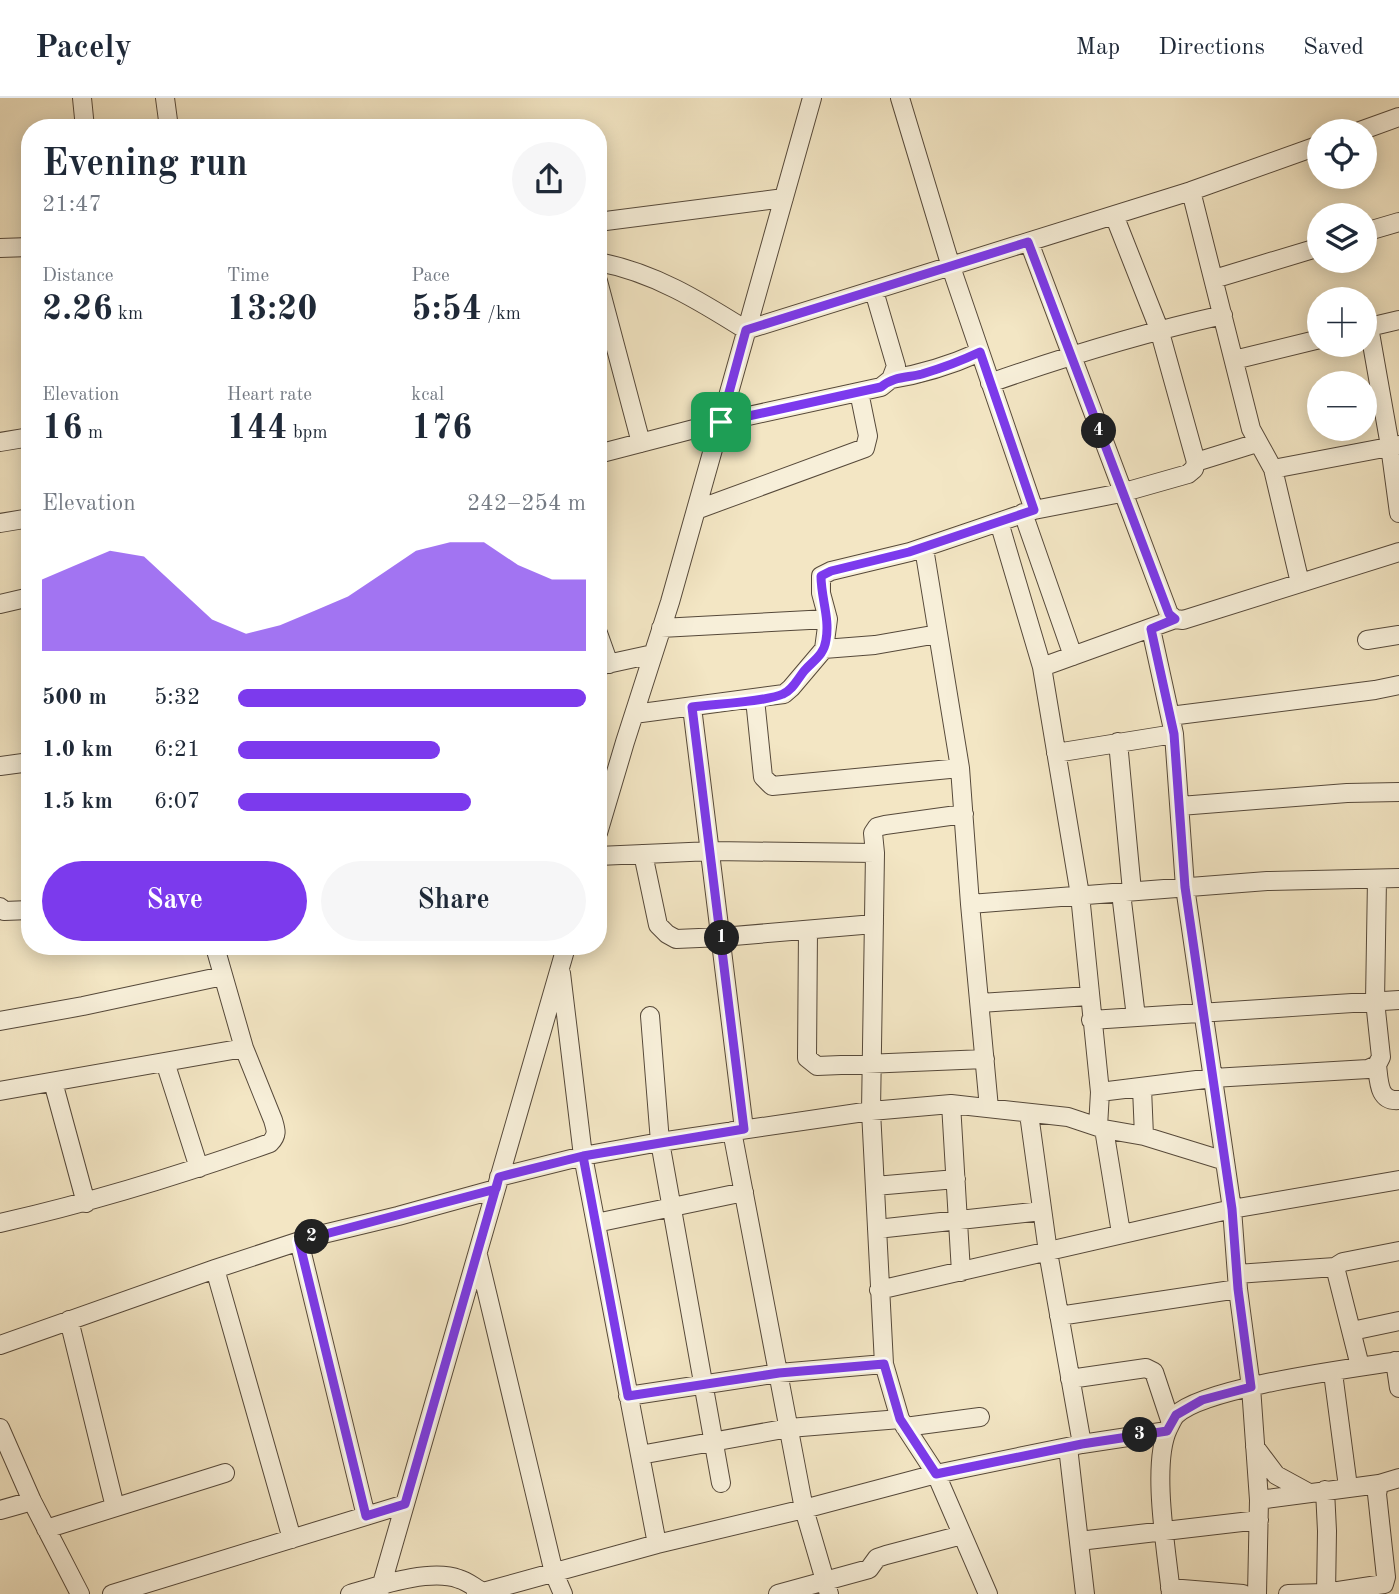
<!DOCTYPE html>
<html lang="en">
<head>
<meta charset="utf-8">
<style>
  :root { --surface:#fff; --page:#f6f6f7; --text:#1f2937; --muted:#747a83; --line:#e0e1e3; --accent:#7c3aed }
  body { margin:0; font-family:"Old Standard TT",serif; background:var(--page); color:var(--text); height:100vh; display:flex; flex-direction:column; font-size:26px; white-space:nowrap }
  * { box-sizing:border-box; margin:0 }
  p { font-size:23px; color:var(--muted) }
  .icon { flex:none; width:38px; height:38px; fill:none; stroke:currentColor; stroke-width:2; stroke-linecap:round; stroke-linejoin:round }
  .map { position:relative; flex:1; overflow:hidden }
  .drawer { position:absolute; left:21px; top:21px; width:586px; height:836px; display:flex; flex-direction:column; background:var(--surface); border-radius:28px; box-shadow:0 4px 18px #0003 }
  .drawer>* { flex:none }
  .buttons { position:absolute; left:1307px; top:21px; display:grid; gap:14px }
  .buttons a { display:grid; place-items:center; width:70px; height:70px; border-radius:50%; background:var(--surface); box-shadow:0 4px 18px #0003; font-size:35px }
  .pin { position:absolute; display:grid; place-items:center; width:60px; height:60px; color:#fff; margin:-30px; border-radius:14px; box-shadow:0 4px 10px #0006 }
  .km { position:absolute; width:35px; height:35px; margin:-18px; border-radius:50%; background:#222; color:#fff; font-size:19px; line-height:35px; text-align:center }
  .round { display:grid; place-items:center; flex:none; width:74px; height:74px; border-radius:37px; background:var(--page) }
  .headline { display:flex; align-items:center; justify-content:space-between; height:119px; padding:0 21px }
  h1 { font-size:38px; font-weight:800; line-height:52px }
  .stats { display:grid; grid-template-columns:repeat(3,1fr); gap:10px; height:119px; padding:7px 21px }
  .stats div { display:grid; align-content:center }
  .stats b { font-size:35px; font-weight:800 }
  .stats small { font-size:19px; font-weight:400 }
  .stats p { font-size:19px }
  .chart { height:196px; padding:14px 21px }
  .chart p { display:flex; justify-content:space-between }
  .chart svg { width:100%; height:126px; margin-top:7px; fill:var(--accent); opacity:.7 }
  .primary-button { display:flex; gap:14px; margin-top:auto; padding:14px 21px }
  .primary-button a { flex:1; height:80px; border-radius:42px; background:var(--accent); color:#fff; font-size:28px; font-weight:800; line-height:80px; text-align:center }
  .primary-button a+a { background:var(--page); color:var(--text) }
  ul { padding:0 21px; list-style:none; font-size:23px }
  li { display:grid; grid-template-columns:112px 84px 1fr; align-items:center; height:52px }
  li i { height:18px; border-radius:9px; background:var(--accent) }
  header { display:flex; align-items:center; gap:42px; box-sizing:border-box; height:98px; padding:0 35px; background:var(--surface); border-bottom:2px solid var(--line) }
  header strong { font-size:33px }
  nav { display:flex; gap:38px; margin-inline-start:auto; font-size:24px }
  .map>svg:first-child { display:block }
</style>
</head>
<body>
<header>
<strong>Pacely</strong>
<nav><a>Map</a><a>Directions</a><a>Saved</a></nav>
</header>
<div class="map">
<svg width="1399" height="1496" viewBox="0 0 1399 1496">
  <rect width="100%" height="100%" fill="#f3e6c4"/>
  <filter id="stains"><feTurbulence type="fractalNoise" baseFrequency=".00286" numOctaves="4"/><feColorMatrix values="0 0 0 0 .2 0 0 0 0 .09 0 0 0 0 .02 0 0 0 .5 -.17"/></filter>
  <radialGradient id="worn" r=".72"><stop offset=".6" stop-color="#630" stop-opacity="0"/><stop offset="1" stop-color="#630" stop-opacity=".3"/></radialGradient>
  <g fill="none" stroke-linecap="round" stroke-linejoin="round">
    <defs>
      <path id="minor" d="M82,0l3,30
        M165,0l4,30
        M900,0l51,169 83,243
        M1360,33l39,-14
        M1191,93l60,238 22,40 27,114
        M598,124l186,-24
        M1365,134l34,-10
        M1029,144l140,372 6,5
        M0,150l30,-1
        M598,164c55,10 102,39 148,68l445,-139 129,-46
        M1214,181l106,-32
        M598,183l43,162
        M1369,229l21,119 9,67
        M1365,230l34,-8
        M1234,262l86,-21
        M891,281c32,-5 60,-14 89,-27
        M990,285c77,-27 153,-50 233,-68
        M0,344l30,-5
        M598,356l123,-32 160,-35 10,-8 5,-13 -22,-75
        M1196,364l61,-19
        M1273,371l126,-24
        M696,412l169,-62 3,-12 -9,-44
        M1023,415l50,143
        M999,424l43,145 38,228 20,197 -2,35
        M0,425l30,-5
        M924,450l36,220 10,136 19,204
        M0,506l30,-7
        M661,530l167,-9
        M1151,531l23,105 11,153 47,322 6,80 13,98 8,113 -2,94
        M598,535l11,31
        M1367,542l32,-5
        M824,551l51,-4 63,-11
        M598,568l55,-12
        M1042,569l133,-48 8,1 216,-68
        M755,601l8,78 9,9 188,-18
        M692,609l52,422
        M634,616l150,-20 7,-6 33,-39 4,-30 -7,-26v-17l10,-5 79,-19 124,-42 87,-17 67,-19 6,-5 2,-7 -37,-133 -45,-114
        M1170,618l205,-26 24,-5
        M1118,644l14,149
        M1056,655l118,-19
        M0,668l30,-4
        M1180,708l167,-13 52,-1
        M964,716l-79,11 -8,2 -4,6 2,20 -4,258 13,253 16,55 36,55 52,120
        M598,735l27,-91 45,-140 142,-504
        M643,756l15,71 9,9 9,5 46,-2 152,-13
        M598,758l114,-5 163,2
        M1121,795l15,124
        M970,806l297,-23 132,-3
        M0,809l4,4 26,-1
        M808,832l-1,128 10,8 168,-7
        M561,875l22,183 74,388
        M980,905l109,-7
        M650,918l10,126 61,341
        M1091,922l308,-20
        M0,923l83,-15 140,-30
        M165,964l34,106
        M1377,967c2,16 1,37 22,35
        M53,984l33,121
        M1142,990l2,48
        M0,993l244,-43
        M1100,994l113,-14 155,-9 9,-4 4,-8 -6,-56 2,-122
        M951,1006l10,168
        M1029,1016l19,138 34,192
        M1104,1031l17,104
        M732,1033l72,378 25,85
        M499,1079l84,-21 77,-14 211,-31 80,-7 117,13 36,12 40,7 81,25
        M875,1088l81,-7
        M0,1125c92,-21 181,-48 270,-80 8,-8 6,-13 3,-23l-29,-72 -29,-101
        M596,1125l148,-31
        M877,1131l165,-18
        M299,1143l67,275
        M478,1157l76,318 9,21
        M215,1171l77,270
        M1237,1176l98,-7
        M879,1192l353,-81 167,-29
        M1059,1218l179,-27
        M69,1222l46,187
        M1352,1233l47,-10
        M0,1247l215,-76 100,-33 83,-20 98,-27
        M1395,1263l4,27
        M1360,1268l-25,-99 8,-5 56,-11
        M1333,1275l15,114
        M1070,1281l76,-11 8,4 17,51
        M628,1298l151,-23 105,-9
        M905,1329l75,-10
        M0,1330l32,73 48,93
        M1068,1349l17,147
        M1255,1349l21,28 33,18
        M640,1357l149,-27 111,-9
        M1325,1392l2,41 -1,63
        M1259,1402l120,-16
        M0,1412l32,-9
        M46,1431l179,-56
        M1079,1443l180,-21
        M1170,1490l73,6
        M112,1496l293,-90
        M350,1496c28,-8 80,-26 109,-15 8,2 16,9 24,13
        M379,1496l187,-647
        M476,1496l181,-50 147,-35 132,-35 146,-30 85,-13
        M778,1496l91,-25 8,-11 9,-3 76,-20
        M1171,1496c-4,-41 -20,-129 -3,-165 2,-4 5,-11 8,-14 28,-28 179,-47 223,-54
        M1288,1496l37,-1 59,-9 2,-7 -9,-83 2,-10 20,-6"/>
    </defs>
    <use href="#minor" stroke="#56493a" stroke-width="20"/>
    <use href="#minor" stroke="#f7efd9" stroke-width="18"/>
  </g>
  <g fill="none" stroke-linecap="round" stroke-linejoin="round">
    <defs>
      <path id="route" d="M721,324l160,-35c13,-11 26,-9 41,-13 20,-6 39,-13 58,-22l54,158 -125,42 -78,19 -10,5c0,22 9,42 5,64 -2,15 -12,20 -21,30 -7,8 -12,20 -22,24 -18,8 -68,10 -91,13l52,422 -161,27 -84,21 -94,327 -39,12 -67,-275 197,-52 3,-12 84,-21 45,240 151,-23 105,-9 16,55 36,55 146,-30 85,-13 9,-16 26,-15 49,-13 -13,-98 -6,-80 -47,-322 -11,-153 -23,-105 24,-10 -6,-5 -141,-372 -282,88 -25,92"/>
    </defs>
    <use href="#route" stroke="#fff" stroke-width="14"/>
    <use href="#route" stroke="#7c3aed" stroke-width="9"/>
  </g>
  <rect width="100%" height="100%" filter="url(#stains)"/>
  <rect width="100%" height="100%" fill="url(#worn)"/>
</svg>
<div class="buttons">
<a><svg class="icon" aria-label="locate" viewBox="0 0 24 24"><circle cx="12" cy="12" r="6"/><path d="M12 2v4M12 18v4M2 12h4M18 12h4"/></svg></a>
<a><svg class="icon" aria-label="layers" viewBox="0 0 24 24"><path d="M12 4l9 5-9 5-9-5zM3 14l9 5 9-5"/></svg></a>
<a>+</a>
<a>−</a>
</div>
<div class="pin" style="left:721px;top:324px;background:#1e9e55"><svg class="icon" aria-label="arrive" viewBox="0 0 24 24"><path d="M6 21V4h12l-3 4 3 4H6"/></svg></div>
<b class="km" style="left:722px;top:840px">1</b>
<b class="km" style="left:312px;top:1139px">2</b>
<b class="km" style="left:1140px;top:1337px">3</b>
<b class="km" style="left:1099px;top:333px">4</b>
<section class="drawer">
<div class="headline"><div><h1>Evening run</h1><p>21:47</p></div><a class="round"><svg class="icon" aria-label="share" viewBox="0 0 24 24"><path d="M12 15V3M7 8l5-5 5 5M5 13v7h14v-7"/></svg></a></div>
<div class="stats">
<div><p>Distance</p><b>2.26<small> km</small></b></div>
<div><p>Time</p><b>13:20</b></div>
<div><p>Pace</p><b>5:54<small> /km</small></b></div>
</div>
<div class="stats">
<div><p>Elevation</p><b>16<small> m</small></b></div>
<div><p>Heart rate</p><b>144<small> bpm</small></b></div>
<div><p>kcal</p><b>176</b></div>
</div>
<div class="chart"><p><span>Elevation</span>242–254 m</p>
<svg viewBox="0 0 160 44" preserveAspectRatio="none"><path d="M0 44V19L10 14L20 9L30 11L40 22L50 33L60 38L70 35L80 30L90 25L100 17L110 9L120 6L130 6L140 14L150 19L160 19V44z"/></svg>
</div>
<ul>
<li><b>500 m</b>5:32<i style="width:100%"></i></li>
<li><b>1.0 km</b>6:21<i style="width:58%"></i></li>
<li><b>1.5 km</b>6:07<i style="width:67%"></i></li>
</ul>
<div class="primary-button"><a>Save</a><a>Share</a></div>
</section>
</div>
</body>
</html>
